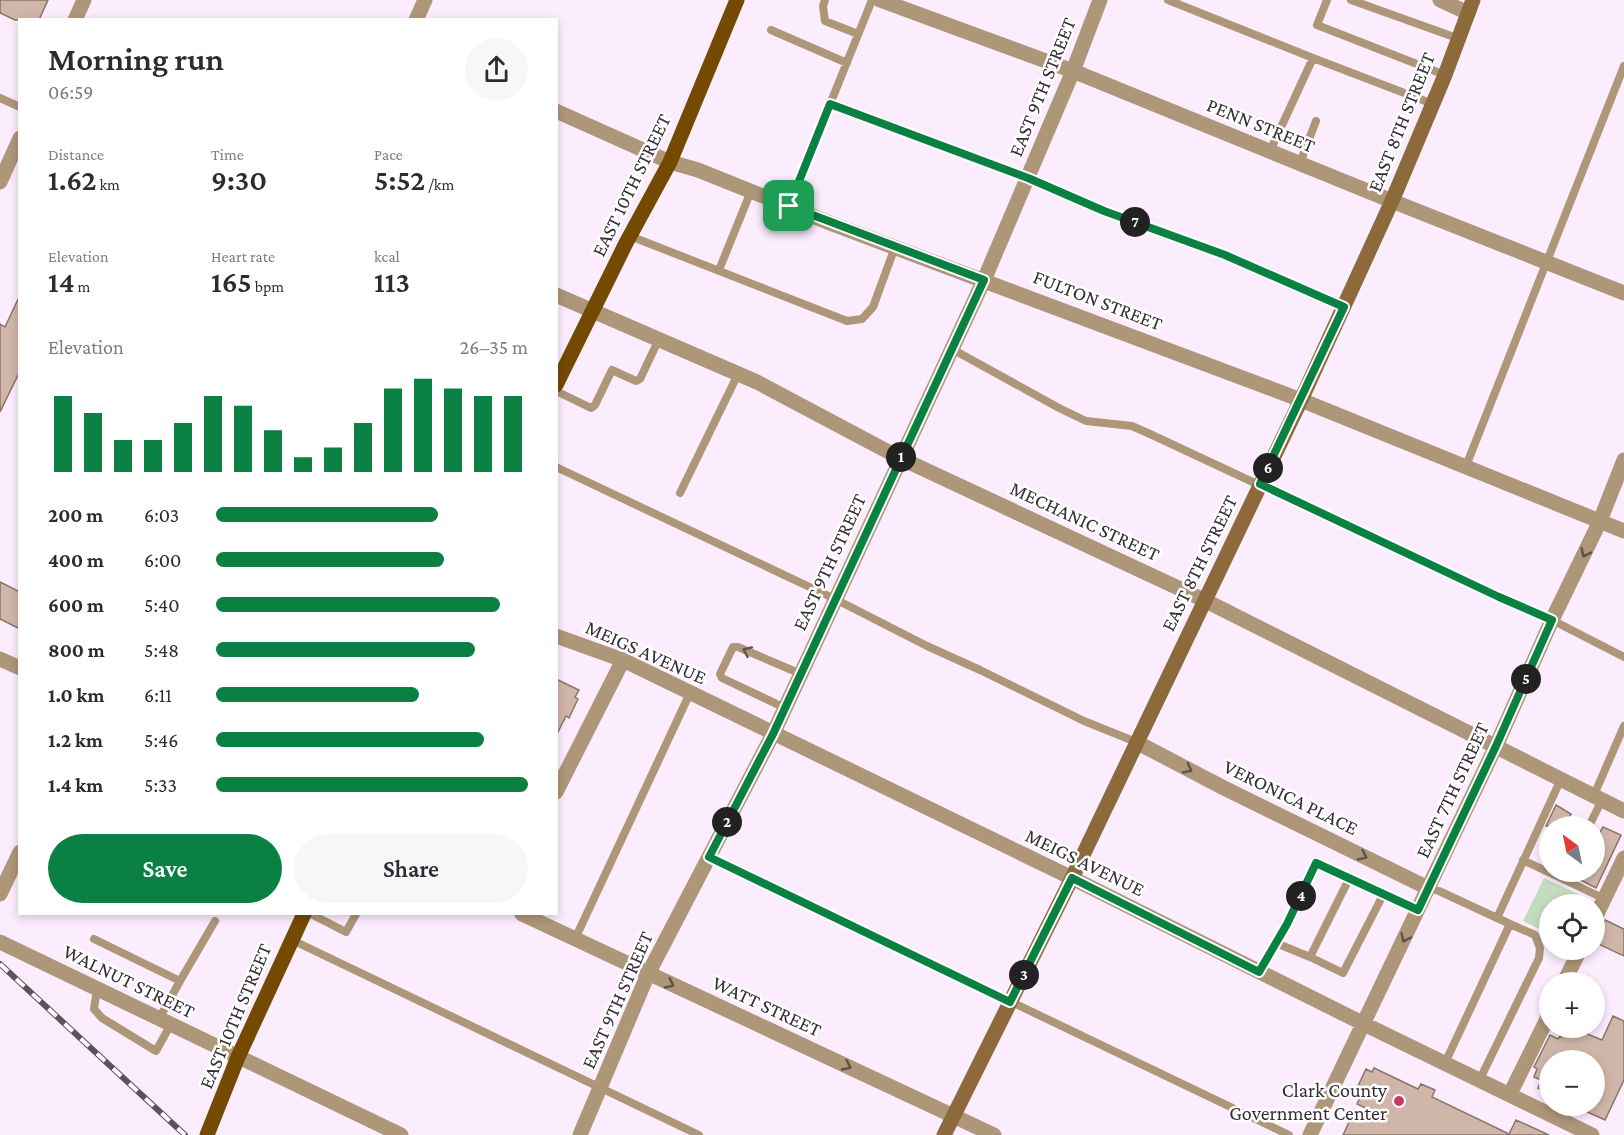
<!DOCTYPE html>
<html lang="en">
<head>
<meta charset="utf-8">
<style>
  :root { --surface:#fff; --page:#f7f7f7; --text:#2b2b33; --muted:#7c7c81; --accent:#0b8043 }
  body { margin:0; font-family:"Crimson Pro",serif; background:var(--page); color:var(--text); height:100vh; display:flex; flex-direction:column; font-size:22px; white-space:nowrap }
  * { box-sizing:border-box; margin:0 }
  p { font-size:20px; color:var(--muted) }
  .icon { flex:none; width:33px; height:33px; fill:none; stroke:currentColor; stroke-width:2; stroke-linecap:round; stroke-linejoin:round }
  .map { position:relative; flex:1; overflow:hidden }
  .side { position:absolute; left:18px; top:18px; width:540px; height:897px; display:flex; flex-direction:column; background:var(--surface); border-radius:0px; box-shadow:0 3px 9px #0003 }
  .side>* { flex:none }
  .needle { width:39px; rotate:327deg }
  .controls { position:absolute; left:1539px; top:816px; display:grid; gap:12px }
  .controls a { display:grid; place-items:center; width:66px; height:66px; border-radius:50%; background:var(--surface); box-shadow:0 3px 9px #0003; font-size:30px }
  .pin { position:absolute; display:grid; place-items:center; width:51px; height:51px; color:#fff; margin:-26px; border-radius:12px; box-shadow:0 3px 9px #0006 }
  .km { position:absolute; width:30px; height:30px; margin:-15px; border-radius:50%; background:#222; color:#fff; font-size:16px; line-height:30px; text-align:center }
  .round { display:grid; place-items:center; flex:none; width:63px; height:63px; border-radius:32px; background:var(--page) }
  .head { display:flex; align-items:center; justify-content:space-between; height:102px; padding:0 30px }
  h1 { font-size:33px; font-weight:600; line-height:45px }
  .figures { display:grid; grid-template-columns:repeat(3,1fr); gap:9px; height:102px; padding:6px 30px }
  .figures div { display:grid; align-content:center }
  .figures b { font-size:30px; font-weight:600 }
  .figures small { font-size:16px; font-weight:400 }
  .figures p { font-size:16px }
  .chart { height:168px; padding:12px 30px }
  .chart p { display:flex; justify-content:space-between }
  .chart svg { width:100%; height:108px; margin-top:6px; stroke:var(--accent); stroke-width:6 }
  .primary-button { display:flex; gap:12px; margin-top:auto; padding:12px 30px }
  .primary-button a { flex:1; height:69px; border-radius:36px; background:var(--accent); color:#fff; font-size:24px; font-weight:600; line-height:69px; text-align:center }
  .primary-button a+a { background:var(--page); color:var(--text) }
  ul { padding:0 30px; list-style:none; font-size:20px }
  li { display:grid; grid-template-columns:96px 72px 1fr; align-items:center; height:45px }
  li i { height:15px; border-radius:8px; background:var(--accent) }
  .map>svg:first-child { display:block }
</style>
</head>
<body>
<div class="map">
<svg width="1624" height="1135" viewBox="0 0 1624 1135">
  <rect width="100%" height="100%" fill="#fcedfe"/>
  <path fill="#c3dbbe" d="M1544,878l36,17 -5,9h-25l-1,30 -26,-13z"/>
  <path fill="#cfb6a8" stroke="#8b7466" stroke-width="1.5" d="M0,0h48l-9,20h-24l-15,-7z
    M20,295v76l-20,41v-88l5,3z
    M0,582l20,10v37l-20,-10z
    M556,679l23,11 -4,7 3,2 -9,19 -3,-2 -10,20z
    M1556,805l15,9 -6,12h-19z
    M1603,827l18,8 -25,53 -31,-16h29v-29z
    M1605,920l19,9v27l-30,-14z
    M1613,1016l11,5v59l-19,40 -31,-14h20v-46h-44v33l-12,-5 3,-8 -7,-3 3,-8 -3,-2 16,-32 8,4 2,-3 1,1 5,-9h7l29,12z
    M1374,1068l44,21 3,-5 14,6 -3,7 77,37 7,-14 33,15h-206l7,-15 24,-8 -17,-8 6,-13 -6,-3 9,-19 6,3z"/>
  <g fill="none" stroke-linecap="round" stroke-linejoin="round">
    <path stroke="#ae9679" stroke-width="8" d="M825,0l-2,6 2,15 33,13
      M1168,0l145,58
      M1327,0l-10,25 128,50
      M1351,0l106,38
      M771,30l76,33
      M0,98l20,9
      M830,104l198,74 76,33 121,44 119,52
      M1270,151l43,-93 120,46
      M1300,163l16,-42
      M789,206l83,-206
      M630,236l217,85 15,-2 11,-12 22,-60
      M719,270l32,-79
      M952,349l107,59 27,13 46,5 18,8 349,163 53,23 72,37
      M556,391l35,17 4,-3 17,-35 24,11 4,-2 19,-40
      M1466,466l158,-400
      M556,467l279,132 92,47 53,24 104,51 52,21
      M680,493l58,-119
      M785,708l-63,-30 -2,-4 13,-27h5l63,27
      M1594,795l30,-69
      M1589,826l13,-26
      M709,857l580,278
      M1523,860l82,39
      M1428,888l11,3 71,33 -65,139
      M311,914l35,18 10,-18
      M1497,918l64,-139
      M94,939l86,42 -21,38
      M575,939l115,-246
      M292,940l407,195
      M1276,943l34,14 39,-78
      M1310,957l33,16 40,-78
      M1259,972l28,-48 29,-61 102,47
      M180,981l35,-60
      M97,989l-3,20 8,9 54,33 15,-27
      M1480,1079l59,-121 1,-10 -5,-13 -25,-11"/>
    <path stroke="#ae9679" stroke-width="15" d="M880,0l193,71 319,130 232,92
      M1440,0l28,13
      M75,20l9,-20
      M416,20l9,-20
      M556,111l114,51 28,8 137,55 466,175 323,131
      M0,182l20,-44
      M556,295l201,87 143,76 304,142 420,211
      M556,636l67,24 449,218 292,146 228,111
      M0,659l20,9
      M1136,742l88,46 204,100
      M556,792l67,-132
      M0,894l20,-42
      M522,914l472,221
      M1594,920l30,-62
      M0,942l401,193
      M1564,982l16,-32
      M1510,1094l40,-81
      M580,1135l68,-161 125,-240 211,-454 89,-209 27,-71
      M1310,1135l186,-389 56,-126 48,-99 24,-61"/>
    <path stroke="#8c6a3c" stroke-width="15" d="M944,1135l128,-257 229,-478 91,-199 53,-126 28,-75"/>
    <path stroke="#734a00" stroke-width="15" d="M556,385l70,-142 44,-81 67,-162
      M207,1135l31,-78 66,-143"/>
    <defs>
      <path id="rail" d="M0,964l185,171"/>
    </defs>
    <use href="#rail" stroke="#5b525c" stroke-width="6"/>
    <use href="#rail" stroke="#fff" stroke-width="4" stroke-dasharray="11" stroke-linecap="butt"/>
  </g>
  <defs><path id="oneway-chevron" d="M-2-3.5L2.5 0L-2 3.5" fill="none" stroke-width="1.6" stroke-linecap="round" stroke-linejoin="round" transform="scale(1.5)"/></defs>
  <g stroke="#5f524d">
    <use href="#oneway-chevron" transform="translate(1585 553) rotate(116)"/>
    <use href="#oneway-chevron" transform="translate(747 651) rotate(-156)"/>
    <use href="#oneway-chevron" transform="translate(1188 769) rotate(27)"/>
    <use href="#oneway-chevron" transform="translate(1363 856) rotate(26)"/>
    <use href="#oneway-chevron" transform="translate(1405 938) rotate(115)"/>
    <use href="#oneway-chevron" transform="translate(670 984) rotate(25)"/>
    <use href="#oneway-chevron" transform="translate(847 1066) rotate(25)"/>
  </g>
  <g fill="none" stroke-linecap="round" stroke-linejoin="round">
    <defs>
      <path id="route" d="M830,104l198,74 76,33 121,44 119,52 -84,177 239,113 53,23 -56,126 -78,164 -102,-47 -29,61 -28,48 -187,-94 -62,124 -301,-145 64,-123 211,-454 -195,-74z"/>
    </defs>
    <use href="#route" stroke="#fff" stroke-width="12"/>
    <use href="#route" stroke="#0b8043" stroke-width="8"/>
  </g>
  <circle fill="#c73966" stroke="#fff" stroke-width="2" cx="1399" cy="1101" r="6"/>
  <g text-anchor="middle" stroke-width="5" stroke-linejoin="round" paint-order="stroke">
    <g font-size="20" fill="#352e36" stroke="#fff">
      <text transform="translate(1042 87) rotate(-68)" y="7">EAST 9TH STREET</text>
      <text transform="translate(1401 122) rotate(-68)" y="7">EAST 8TH STREET</text>
      <text transform="translate(1261 125) rotate(22)" y="7">PENN STREET</text>
      <text transform="translate(631 185) rotate(-64)" y="7">EAST 10TH STREET</text>
      <text transform="translate(1098 300) rotate(21)" y="7">FULTON STREET</text>
      <text transform="translate(1085 521) rotate(25)" y="7">MECHANIC STREET</text>
      <text transform="translate(829 562) rotate(-65)" y="7">EAST 9TH STREET</text>
      <text transform="translate(1199 563) rotate(-64)" y="7">EAST 8TH STREET</text>
      <text transform="translate(646 652) rotate(24)" y="7">MEIGS AVENUE</text>
      <text transform="translate(1452 790) rotate(-65)" y="7">EAST 7TH STREET</text>
      <text transform="translate(1291 797) rotate(26)" y="7">VERONICA PLACE</text>
      <text transform="translate(1085 862) rotate(26)" y="7">MEIGS AVENUE</text>
      <text transform="translate(129 981) rotate(26)" y="7">WALNUT STREET</text>
      <text transform="translate(617 1000) rotate(-66)" y="7">EAST 9TH STREET</text>
      <text transform="translate(767 1006) rotate(25)" y="7">WATT STREET</text>
      <text transform="translate(235 1016) rotate(-67)" y="7">EAST 10TH STREET</text>
    </g>
    <g font-size="20" fill="#352e36" stroke="#fff" text-anchor="end">
      <text x="1387" y="1097">Clark County<tspan x="1387" dy="23">Government Center</tspan></text>
    </g>
  </g>
</svg>
<div class="controls">
<a><svg class="needle" viewBox="-14 -14 28 28"><path d="M0-13l5 13h-10z" fill="#e53935"/><path d="M0 13l5-13h-10z" fill="#7c7c81"/></svg></a>
<a><svg class="icon" aria-label="locate" viewBox="0 0 24 24"><circle cx="12" cy="12" r="6"/><path d="M12 2v4M12 18v4M2 12h4M18 12h4"/></svg></a>
<a>+</a>
<a>−</a>
</div>
<div class="pin" style="left:789px;top:206px;background:#1e9e55"><svg class="icon" aria-label="arrive" viewBox="0 0 24 24"><path d="M6 21V4h12l-3 4 3 4H6"/></svg></div>
<b class="km" style="left:901px;top:457px">1</b>
<b class="km" style="left:727px;top:822px">2</b>
<b class="km" style="left:1024px;top:975px">3</b>
<b class="km" style="left:1301px;top:896px">4</b>
<b class="km" style="left:1526px;top:679px">5</b>
<b class="km" style="left:1268px;top:468px">6</b>
<b class="km" style="left:1135px;top:222px">7</b>
<section class="side">
<div class="head"><div><h1>Morning run</h1><p>06:59</p></div><a class="round"><svg class="icon" aria-label="share" viewBox="0 0 24 24"><path d="M12 15V3M7 8l5-5 5 5M5 13v7h14v-7"/></svg></a></div>
<div class="figures">
<div><p>Distance</p><b>1.62<small> km</small></b></div>
<div><p>Time</p><b>9:30</b></div>
<div><p>Pace</p><b>5:52<small> /km</small></b></div>
</div>
<div class="figures">
<div><p>Elevation</p><b>14<small> m</small></b></div>
<div><p>Heart rate</p><b>165<small> bpm</small></b></div>
<div><p>kcal</p><b>113</b></div>
</div>
<div class="chart"><p><span>Elevation</span>26–35 m</p>
<svg viewBox="0 0 160 44" preserveAspectRatio="none"><path d="M5 44V13M15 44V20M25 44V31M35 44V31M45 44V24M55 44V13M65 44V17M75 44V27M85 44V38M95 44V34M105 44V24M115 44V10M125 44V6M135 44V10M145 44V13M155 44V13"/></svg>
</div>
<ul>
<li><b>200 m</b>6:03<i style="width:71%"></i></li>
<li><b>400 m</b>6:00<i style="width:73%"></i></li>
<li><b>600 m</b>5:40<i style="width:91%"></i></li>
<li><b>800 m</b>5:48<i style="width:83%"></i></li>
<li><b>1.0 km</b>6:11<i style="width:65%"></i></li>
<li><b>1.2 km</b>5:46<i style="width:86%"></i></li>
<li><b>1.4 km</b>5:33<i style="width:100%"></i></li>
</ul>
<div class="primary-button"><a>Save</a><a>Share</a></div>
</section>
</div>
</body>
</html>
